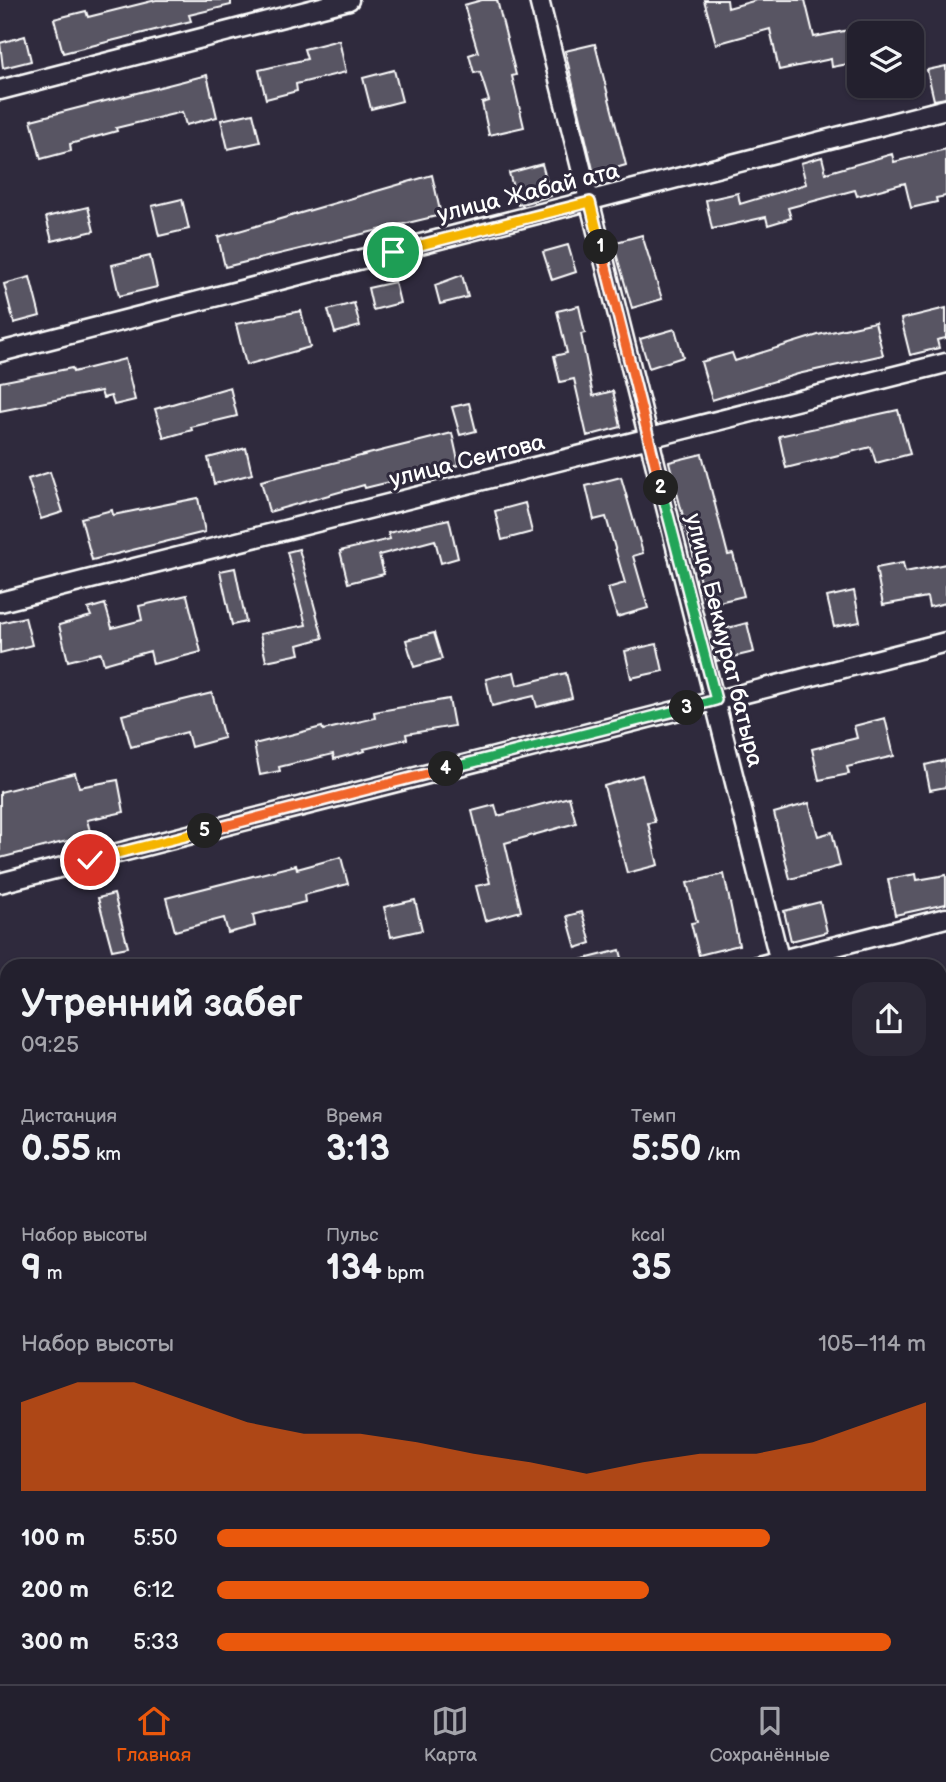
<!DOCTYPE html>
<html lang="ru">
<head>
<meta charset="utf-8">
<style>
  :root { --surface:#23202e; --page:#2b2836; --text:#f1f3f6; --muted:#a3a3aa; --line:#403e4a; --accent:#ea580c }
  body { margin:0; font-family:"Balsamiq Sans",sans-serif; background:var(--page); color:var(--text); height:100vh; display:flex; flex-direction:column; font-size:26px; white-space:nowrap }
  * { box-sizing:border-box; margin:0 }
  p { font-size:23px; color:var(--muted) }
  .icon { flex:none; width:38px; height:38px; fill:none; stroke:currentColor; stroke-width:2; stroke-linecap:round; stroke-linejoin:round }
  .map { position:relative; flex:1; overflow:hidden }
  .details { position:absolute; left:0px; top:959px; width:947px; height:726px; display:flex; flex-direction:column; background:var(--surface); border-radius:21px 21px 0 0; box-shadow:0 2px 5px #0004,0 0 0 2px var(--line) }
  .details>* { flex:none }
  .fabs { position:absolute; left:847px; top:21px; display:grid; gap:14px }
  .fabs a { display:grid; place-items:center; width:77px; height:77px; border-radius:14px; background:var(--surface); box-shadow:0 2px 5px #0004,0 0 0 2px var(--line); font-size:35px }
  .pin { position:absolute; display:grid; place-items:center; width:60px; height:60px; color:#fff; margin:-30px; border:4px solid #fff; border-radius:50%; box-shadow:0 2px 7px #0007 }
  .km { position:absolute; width:35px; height:35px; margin:-18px; border-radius:50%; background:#222; color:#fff; font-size:19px; line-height:35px; text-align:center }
  .round { display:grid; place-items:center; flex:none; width:74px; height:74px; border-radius:21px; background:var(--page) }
  .summary { display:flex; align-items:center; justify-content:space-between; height:119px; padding:0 21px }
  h1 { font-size:38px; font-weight:700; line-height:52px }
  .figures { display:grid; grid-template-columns:repeat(3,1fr); gap:10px; height:119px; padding:7px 21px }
  .figures div { display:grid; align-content:center }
  .figures b { font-size:35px; font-weight:700 }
  .figures small { font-size:19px; font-weight:400 }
  .figures p { font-size:19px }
  .chart { height:196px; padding:14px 21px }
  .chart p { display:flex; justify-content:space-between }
  .chart svg { width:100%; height:126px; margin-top:7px; fill:var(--accent); opacity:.7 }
  ul { padding:0 21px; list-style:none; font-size:23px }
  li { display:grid; grid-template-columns:112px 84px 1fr; align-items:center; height:52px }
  li i { height:18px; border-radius:9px; background:var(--accent) }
  .tabs { display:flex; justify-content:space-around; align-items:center; height:98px; border-top:2px solid var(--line); background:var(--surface); font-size:19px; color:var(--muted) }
  .tabs a { display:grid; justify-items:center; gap:4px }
  .tabs .selected { color:var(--accent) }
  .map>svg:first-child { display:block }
</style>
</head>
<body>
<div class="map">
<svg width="946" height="1684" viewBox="0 0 946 1684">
  <rect width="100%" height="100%" fill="#2f2a3d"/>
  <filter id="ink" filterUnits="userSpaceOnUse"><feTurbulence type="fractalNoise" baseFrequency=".0143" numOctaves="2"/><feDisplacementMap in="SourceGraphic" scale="14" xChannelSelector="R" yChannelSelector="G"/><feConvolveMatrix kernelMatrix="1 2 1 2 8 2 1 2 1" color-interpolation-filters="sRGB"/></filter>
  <g filter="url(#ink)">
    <path fill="#595564" stroke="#fff" stroke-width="2" d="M156,0h75v5l-42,10 2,6 -128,32 -9,-34 32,-8 2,6z
      M482,0h15l19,75 -4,1 12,51 -35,8 -7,-32 7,-2 -9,-29 -6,1 -5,-18 9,-3 -14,-47z
      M704,0h23l1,8 29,-8h48l9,37 45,-9v34l-27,5 -1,-8 -52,11 -9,-41 -54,15z
      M25,36l6,25 -28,7 -3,-25z
      M339,40l7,32 -50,12 1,7 -31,8 -7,-29 48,-11 -3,-10z
      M595,44l31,121 -32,9 -29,-123z
      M946,66v32l-12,2 -7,-30z
      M394,70l8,31 -31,8 -8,-31z
      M207,75l10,42 -31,8 -4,-13 -66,16 1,3 -47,13 1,7 -30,8 -10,-39z
      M253,113l7,29 -32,7 -7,-29z
      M946,149v47l-10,2 1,4 -26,6 -6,-25 -48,13 -2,-6 -67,18 3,10 -23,7 -2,-8 -54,12 -6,-29 32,-7 2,11 66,-20 -5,-21 21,-6 4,16 66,-19 2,8z
      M542,164l9,32 -33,9 -9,-32z
      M432,175l9,40 -216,52 -7,-30z
      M182,199l7,30 -30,7 -7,-30z
      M88,207l6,24 -42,10 -6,-24z
      M642,235l20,64 -30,9 -19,-65z
      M568,245l8,27 -24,8 -9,-28z
      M150,256l7,31 -38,9 -7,-31z
      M462,275l6,22 -28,7 -5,-19z
      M30,277l10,39 -26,7 -10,-39z
      M395,282l5,21 -27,7 -5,-22z
      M354,303l6,23 -25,7 -7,-23z
      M579,306l6,27 -4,1 12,62 20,-5 8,36 -34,9 -13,-57 -14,3 -6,-26 13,-3 -10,-42z
      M946,308v30l-9,2 2,8 -29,7 -9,-36z
      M301,311l9,36 -64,18 -10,-41z
      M875,322l8,33 -85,19 -86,26 -11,-38 31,-9 3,8 83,-26z
      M675,329l8,28 -34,11 -9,-29z
      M125,359l10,41 -21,5 -3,-9 -8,2 -2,-7 -101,20v-29l72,-14 1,4z
      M230,387l7,29 -46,11 1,3 -28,8 -9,-29z
      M469,403l7,28 -16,4 -8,-28z
      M898,410l12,44 -34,9 -5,-16 -85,21 -7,-32z
      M452,433l7,32 -94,23 -1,-3 -95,27 -8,-31z
      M246,448l6,26 -38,10 -6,-26z
      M702,454l26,101 5,-1 11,42 -38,9 -37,-143z
      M50,472l13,40 -22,7 -13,-40z
      M621,477l22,76 -10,3 15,52 -31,9 -9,-29 17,-5 -19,-66 -12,3 -8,-34z
      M198,498l7,34 -113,28 -11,-42 31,-8 1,5z
      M525,503l7,29 -30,8 -7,-29z
      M449,519l9,39 -17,5 -6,-23 -56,15 5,19 -36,9 -8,-32 50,-12 -2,-6z
      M299,549l24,89 -25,7 2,9 -34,7 -6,-27 46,-9 -19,-73z
      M903,563l2,9 41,-8v39l-17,4 -2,-10 -44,8 -7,-37z
      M235,568l11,54 -14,3 -12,-54z
      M854,591l6,31 -26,5 -7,-30z
      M187,595l14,57 -48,12 -3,-13 -46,13 -3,-11 -33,8 -9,-36 32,-9 -3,-7 17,-5 7,24 30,-8 -3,-14z
      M25,617l7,28 -32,8v-30z
      M747,623l7,29 -38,9 -7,-28z
      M434,633l8,26 -28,8 -8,-27z
      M657,644l6,27 -32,7 -6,-27z
      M514,672l3,13 49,-12 6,25 -35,9 -3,-11 -42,10 -6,-27z
      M212,693l12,45 -33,9 -4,-15 -56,15 -9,-32z
      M449,699l5,27 -48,8 1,5 -43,10 1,2 -31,8 -1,-5 -54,13 1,4 -20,4 -6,-31 68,-17 1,3 52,-12 -1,-6z
      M885,718l9,38 -47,11 2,7 -30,6 -7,-31 45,-11 -3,-12z
      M946,760v27l-16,3 -5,-25z
      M75,773l4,14 39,-7 6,32 -37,8 4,15 -91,23v-66z
      M642,775l13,47 -7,1 10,42 -31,8 -23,-87z
      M569,797l7,26 -71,20 16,68 -36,10 -9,-35 14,-3 -18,-72 23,-6 3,11z
      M809,803l9,33 14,-4 8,34 -50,13 -16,-66z
      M341,857l7,27 -44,11 1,7 -52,13 2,11 -27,7 -4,-15 -49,13 -9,-33 130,-33 1,4z
      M724,874l15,71 -40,10 -8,-32 6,-1 -10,-39z
      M916,874l1,6 29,-5v29l-51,11 -7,-36z
      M114,894l14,53 -16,3 -14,-52z
      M415,900l7,30 -31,7 -7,-30z
      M820,902l7,30 -36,9 -7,-30z
      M582,912l9,31 -15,5 -9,-32z
      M620,950l4,16h-48v-5z"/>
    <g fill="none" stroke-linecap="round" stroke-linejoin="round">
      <defs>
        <path id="minor" d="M539,0l242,966
          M0,90l349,-90
          M0,352l946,-243
          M0,602l946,-239
          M0,883l946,-241
          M758,966l188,-48
          M0,1175l7,-2
          M940,1182l6,-1
          M0,1424l7,-1
          M940,1443l6,-2
          M940,1593l6,26
          M0,1676l7,-1"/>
        <path id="tertiary" d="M0,1075l7,28
          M169,1678l2,6"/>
      </defs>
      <use href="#minor" stroke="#fff" stroke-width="23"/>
      <use href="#tertiary" stroke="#fff" stroke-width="26"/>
      <use href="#minor" stroke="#2f2a3d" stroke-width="18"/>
      <use href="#tertiary" stroke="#2f2a3d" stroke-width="21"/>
    </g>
  </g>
  <g fill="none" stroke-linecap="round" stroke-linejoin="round" filter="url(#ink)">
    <defs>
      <path id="split-1" d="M393,252l197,-50 11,45"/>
      <path id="split-2" d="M601,247l60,241"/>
      <path id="split-3" d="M661,488l55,212 -29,8"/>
      <path id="split-4" d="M446,769l241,-61"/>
      <path id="split-5" d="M205,831l241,-62"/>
      <path id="split-6" d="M90,860l115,-29"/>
    </defs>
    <use href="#split-1" stroke="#fff" stroke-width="14"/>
    <use href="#split-2" stroke="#fff" stroke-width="14"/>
    <use href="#split-3" stroke="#fff" stroke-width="14"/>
    <use href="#split-4" stroke="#fff" stroke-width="14"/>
    <use href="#split-5" stroke="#fff" stroke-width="14"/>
    <use href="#split-6" stroke="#fff" stroke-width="14"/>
    <use href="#split-1" stroke="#f5b400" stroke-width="9"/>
    <use href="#split-2" stroke="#f0652b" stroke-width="9"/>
    <use href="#split-3" stroke="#22a559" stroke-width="9"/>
    <use href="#split-4" stroke="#22a559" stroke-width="9"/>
    <use href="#split-5" stroke="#f0652b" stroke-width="9"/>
    <use href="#split-6" stroke="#f5b400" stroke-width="9"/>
  </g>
  <g text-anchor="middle" stroke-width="6" stroke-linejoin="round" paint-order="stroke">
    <g font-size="23" fill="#fff" stroke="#2f2a3d">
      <text transform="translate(528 192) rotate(-14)" y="8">улица Жабай ата</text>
      <text transform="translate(467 460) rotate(-14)" y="8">улица Сеитова</text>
      <text transform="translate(725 640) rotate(76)" y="8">улица Бекмурат батыра</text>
    </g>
  </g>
</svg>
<div class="fabs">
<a><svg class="icon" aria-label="layers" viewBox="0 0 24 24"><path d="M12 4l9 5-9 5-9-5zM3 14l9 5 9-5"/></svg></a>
</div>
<div class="pin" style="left:393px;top:252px;background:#1e9e55"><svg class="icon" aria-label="arrive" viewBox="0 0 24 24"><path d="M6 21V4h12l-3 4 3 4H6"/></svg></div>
<div class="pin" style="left:90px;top:860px;background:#d93025"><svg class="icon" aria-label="check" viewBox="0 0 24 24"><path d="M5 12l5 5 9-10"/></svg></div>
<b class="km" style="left:601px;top:247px">1</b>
<b class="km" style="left:661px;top:488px">2</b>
<b class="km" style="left:687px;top:708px">3</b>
<b class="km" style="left:446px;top:769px">4</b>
<b class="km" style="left:205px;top:831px">5</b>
<section class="details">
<div class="summary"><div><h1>Утренний забег</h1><p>09:25</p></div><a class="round"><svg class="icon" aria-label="share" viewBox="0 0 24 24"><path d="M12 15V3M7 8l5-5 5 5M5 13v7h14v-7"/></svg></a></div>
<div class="figures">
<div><p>Дистанция</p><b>0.55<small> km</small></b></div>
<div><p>Время</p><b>3:13</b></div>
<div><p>Темп</p><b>5:50<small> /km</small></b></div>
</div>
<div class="figures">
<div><p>Набор высоты</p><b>9<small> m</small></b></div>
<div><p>Пульс</p><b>134<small> bpm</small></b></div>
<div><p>kcal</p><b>35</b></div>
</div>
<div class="chart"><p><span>Набор высоты</span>105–114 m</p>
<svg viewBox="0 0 160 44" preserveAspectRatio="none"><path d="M0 44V13L10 6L20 6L30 13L40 20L50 24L60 24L70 27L80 31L90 34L100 38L110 34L120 31L130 31L140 27L150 20L160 13V44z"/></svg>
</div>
<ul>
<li><b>100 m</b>5:50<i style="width:78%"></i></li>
<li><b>200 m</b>6:12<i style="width:61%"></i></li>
<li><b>300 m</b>5:33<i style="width:95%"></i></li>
</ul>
</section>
</div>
<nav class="tabs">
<a class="selected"><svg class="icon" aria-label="home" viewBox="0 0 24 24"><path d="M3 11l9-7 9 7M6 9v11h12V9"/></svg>Главная</a>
<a><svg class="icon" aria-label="map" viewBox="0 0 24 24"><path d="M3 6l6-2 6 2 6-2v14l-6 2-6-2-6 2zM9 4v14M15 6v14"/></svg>Карта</a>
<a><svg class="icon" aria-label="saved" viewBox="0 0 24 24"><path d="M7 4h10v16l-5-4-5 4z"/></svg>Сохранённые</a>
</nav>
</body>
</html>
